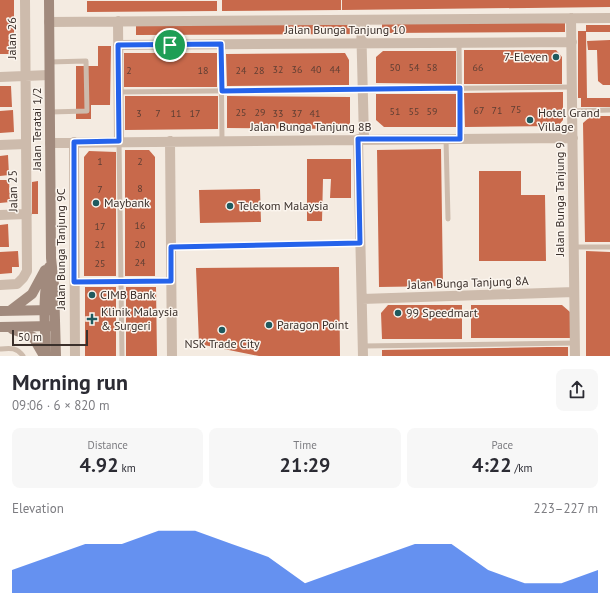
<!DOCTYPE html>
<html lang="en">
<head>
<meta charset="utf-8">
<style>
  :root { --surface:#fff; --page:#f7f7f7; --text:#2b2b33; --muted:#7c7c81; --accent:#2563eb }
  body { margin:0; font-family:"PT Sans",sans-serif; background:var(--page); color:var(--text); height:100vh; display:flex; flex-direction:column; font-size:15px; white-space:nowrap }
  * { box-sizing:border-box; margin:0 }
  p { font-size:13px; color:var(--muted) }
  .icon { flex:none; width:22px; height:22px; fill:none; stroke:currentColor; stroke-width:2; stroke-linecap:round; stroke-linejoin:round }
  .map { position:relative; height:356px; overflow:hidden }
  .details { display:flex; flex-direction:column; background:var(--surface); flex:1 }
  .details>* { flex:none }
  .scale { position:absolute; left:12px; bottom:10px; width:76px; box-sizing:border-box; padding-left:4px; border:2px solid #3b302b; border-top:0; font-size:11px; line-height:14px; white-space:nowrap; color:#3b302b; -webkit-text-stroke:3px #fbf5ee; paint-order:stroke }
  .pin { position:absolute; display:grid; place-items:center; width:34px; height:34px; color:#fff; margin:-17px; border:2px solid #fff; border-radius:50%; box-shadow:0 1px 4px #0007 }
  .round { display:grid; place-items:center; flex:none; width:42px; height:42px; border-radius:8px; background:var(--page) }
  .head { display:flex; align-items:center; justify-content:space-between; height:68px; padding:0 12px }
  h1 { font-size:22px; font-weight:600; line-height:30px }
  .metrics { display:grid; grid-template-columns:repeat(3,1fr); gap:6px; height:68px; padding:4px 12px }
  .metrics div { display:grid; align-content:center; border-radius:8px; background:var(--page); text-align:center }
  .metrics b { font-size:20px; font-weight:600 }
  .metrics small { font-size:11px; font-weight:400 }
  .metrics p { font-size:11px }
  .chart { height:112px; padding:8px 12px }
  .chart p { display:flex; justify-content:space-between }
  .chart svg { width:100%; height:72px; margin-top:4px; fill:var(--accent); opacity:.7 }
  .map>svg:first-child { display:block }
</style>
</head>
<body>
<div class="map">
<svg width="610" height="356" viewBox="0 0 610 356">
  <rect width="100%" height="100%" fill="#f4ebe1"/>
  <path fill="#c8694b" d="M0,0h14v54h-14z
    M222,0h119v10l-119,1z
    M342,0h268v7l-268,3z
    M87,1h130v10l-130,1z
    M565,21v11l-183,1v-11z
    M355,23v11l-219,1v-11z
    M586,25h24v7h-24z
    M578,31h8l1,67h23v9h-29v-9h-3z
    M610,40v45h-7l-5,-4 -1,-31h-9l-1,-9z
    M98,46h13l-1,59h-19v14h-15v-53h22z
    M464,50h92l6,7v27h-98z
    M383,51h73v33l-80,-1v-26z
    M124,53h93v34h-93z
    M345,53l4,7v25l-122,1 -1,-32z
    M0,86h11l1,21h-12z
    M563,92v28l-5,6 -93,1 -1,-34z
    M376,94h80v33h-72l-8,-7z
    M125,96h93v33l-93,1z
    M227,96l123,1v26l-6,6 -117,-1z
    M13,110l1,22 -14,1v-22z
    M591,116h19v126h-25l-2,-119z
    M441,149l2,137 -64,1 -2,-137z
    M125,150h24l6,7v119h-30z
    M89,151l27,1v124h-32v-119z
    M8,155l1,20 -9,1v-20z
    M307,159h44v39h-21l1,-19h-8l-1,42h-15z
    M479,171h42v24h24l1,66h-67z
    M0,180h9l1,22 -10,1z
    M38,181v33h-6v-32z
    M260,189l1,33 -61,1 -1,-33z
    M8,224l1,23h-9v-22z
    M18,251l1,16h-7v6l-12,1v-22z
    M586,251l24,1v104h-24z
    M339,267l1,89h-81l-60,-12 -3,-76z
    M85,287h31v69h-31z
    M126,287h30l1,69h-31z
    M388,305h74v34h-80l-1,-26z
    M471,305h91l8,7v26h-99z
    M548,347h20v9h-186v-6z"/>
  <g fill="none" stroke-linecap="round" stroke-linejoin="round">
    <path stroke="#cdbbac" stroke-width="5" d="M459,43l1,96
      M221,44l1,96
      M49,62l37,-1 1,50 -37,1
      M119,92l454,-5
      M573,111l37,-1
      M446,139l2,80
      M119,141l3,215
      M171,247l189,-4
      M574,247h36
      M74,282l97,-1
      M363,346l212,-3
      M0,349c10,-1 17,-2 23,7"/>
    <path stroke="#cdbbac" stroke-width="10" d="M571,18l4,338
      M361,20l3,119
      M118,21l1,120
      M49,22l561,-4
      M118,45l454,-3
      M0,77l49,-2
      M358,139l5,217
      M170,141l2,215
      M74,142l1,214
      M50,143l523,-5
      M0,145l26,-1
      M0,215l27,-1
      M0,285l17,-1 6,-6 4,-7 -2,-271
      M362,299l212,-7"/>
    <path stroke="#a18a7d" stroke-width="10" d="M49,0l2,258 3,27 2,71
      M11,310l21,-16 13,-24
      M0,311l51,-1
      M0,327l52,-1
      M12,329l21,8 11,19
      M46,356c-1,-31 -4,-58 3,-89"/>
  </g>
  <g fill="none" stroke-linecap="round" stroke-linejoin="round">
    <defs>
      <path id="route" d="M221,44l1,47 238,-3v51h-102l2,104 -189,4v34l-97,1v-140l45,-1 -1,-96z"/>
    </defs>
    <use href="#route" stroke="#fff" stroke-width="8"/>
    <use href="#route" stroke="#2563eb" stroke-width="5"/>
  </g>
  <g fill="#1f5a5e" stroke="#fbf5ee" stroke-width="1.5">
    <circle cx="556" cy="57" r="4"/>
    <circle cx="530" cy="120" r="4"/>
    <circle cx="96" cy="203" r="4"/>
    <circle cx="230" cy="206" r="4"/>
    <circle cx="92" cy="295" r="4"/>
    <circle cx="398" cy="313" r="4"/>
    <path d="M90 313h4v4h4v4h-4v4h-4v-4h-4v-4h4z"/>
    <circle cx="269" cy="325" r="4"/>
    <circle cx="222" cy="330" r="4"/>
  </g>
  <g text-anchor="middle" stroke-width="3" stroke-linejoin="round" paint-order="stroke">
    <g font-size="10" fill="#5e3e33">
      <text x="395" y="71">50</text>
      <text x="414" y="71">54</text>
      <text x="432" y="71">58</text>
      <text x="478" y="71">66</text>
      <text x="278" y="73">32</text>
      <text x="297" y="73">36</text>
      <text x="316" y="73">40</text>
      <text x="335" y="73">44</text>
      <text x="129" y="74">2</text>
      <text x="203" y="74">18</text>
      <text x="241" y="74">24</text>
      <text x="259" y="74">28</text>
      <text x="516" y="113">75</text>
      <text x="479" y="114">67</text>
      <text x="497" y="114">71</text>
      <text x="395" y="115">51</text>
      <text x="414" y="115">55</text>
      <text x="432" y="115">59</text>
      <text x="241" y="116">25</text>
      <text x="260" y="116">29</text>
      <text x="139" y="117">3</text>
      <text x="158" y="117">7</text>
      <text x="176" y="117">11</text>
      <text x="195" y="117">17</text>
      <text x="278" y="117">33</text>
      <text x="297" y="117">37</text>
      <text x="315" y="117">41</text>
      <text x="100" y="165">1</text>
      <text x="140" y="165">2</text>
      <text x="140" y="192">8</text>
      <text x="100" y="193">7</text>
      <text x="140" y="229">16</text>
      <text x="100" y="230">17</text>
      <text x="100" y="248">21</text>
      <text x="140" y="248">20</text>
      <text x="140" y="266">24</text>
      <text x="100" y="267">25</text>
    </g>
    <g font-size="12" fill="#3b302b" stroke="#fbf5ee">
      <text x="345" y="34">Jalan Bunga Tanjung 10</text>
      <text transform="translate(12 38) rotate(-90)" y="4">Jalan 26</text>
      <text x="311" y="131">Jalan Bunga Tanjung 8B</text>
      <text transform="translate(37 129) rotate(-90)" y="4">Jalan Teratai 1/2</text>
      <text transform="translate(13 191) rotate(-91)" y="4">Jalan 25</text>
      <text transform="translate(560 199) rotate(-90)" y="4">Jalan Bunga Tanjung 9</text>
      <text transform="translate(61 249) rotate(-90)" y="4">Jalan Bunga Tanjung 9C</text>
      <text transform="translate(468 283) rotate(-2)" y="4">Jalan Bunga Tanjung 8A</text>
    </g>
    <g font-size="12" fill="#3b302b" stroke="#fbf5ee" text-anchor="start">
      <text x="548" y="61" text-anchor="end">7-Eleven</text>
      <text x="538" y="117">Hotel Grand<tspan x="538" dy="14">Village</tspan></text>
      <text x="104" y="207">Maybank</text>
      <text x="238" y="210">Telekom Malaysia</text>
      <text x="100" y="299">CIMB Bank</text>
      <text x="101" y="316">Klinik Malaysia<tspan x="101" dy="14">&amp; Surgeri</tspan></text>
      <text x="406" y="317">99 Speedmart</text>
      <text x="277" y="329">Paragon Point</text>
      <text x="222" y="348" text-anchor="middle">NSK Trade City</text>
    </g>
  </g>
</svg>
<div class="scale">50 m</div>
<div class="pin" style="left:170px;top:45px;background:#1e9e55"><svg class="icon" aria-label="arrive" viewBox="0 0 24 24"><path d="M6 21V4h12l-3 4 3 4H6"/></svg></div>
</div>
<section class="details">
<div class="head"><div><h1>Morning run</h1><p>09:06 · 6 × 820 m</p></div><a class="round"><svg class="icon" aria-label="share" viewBox="0 0 24 24"><path d="M12 15V3M7 8l5-5 5 5M5 13v7h14v-7"/></svg></a></div>
<div class="metrics">
<div><p>Distance</p><b>4.92<small> km</small></b></div>
<div><p>Time</p><b>21:29</b></div>
<div><p>Pace</p><b>4:22<small> /km</small></b></div>
</div>
<div class="chart"><p><span>Elevation</span>223–227 m</p>
<svg viewBox="0 0 160 44" preserveAspectRatio="none"><path d="M0 44V30L10 22L20 14L30 14L40 6L50 6L60 14L70 22L80 38L90 30L100 22L110 14L120 14L130 30L140 38L150 38L160 30V44z"/></svg>
</div>
</section>
</body>
</html>
